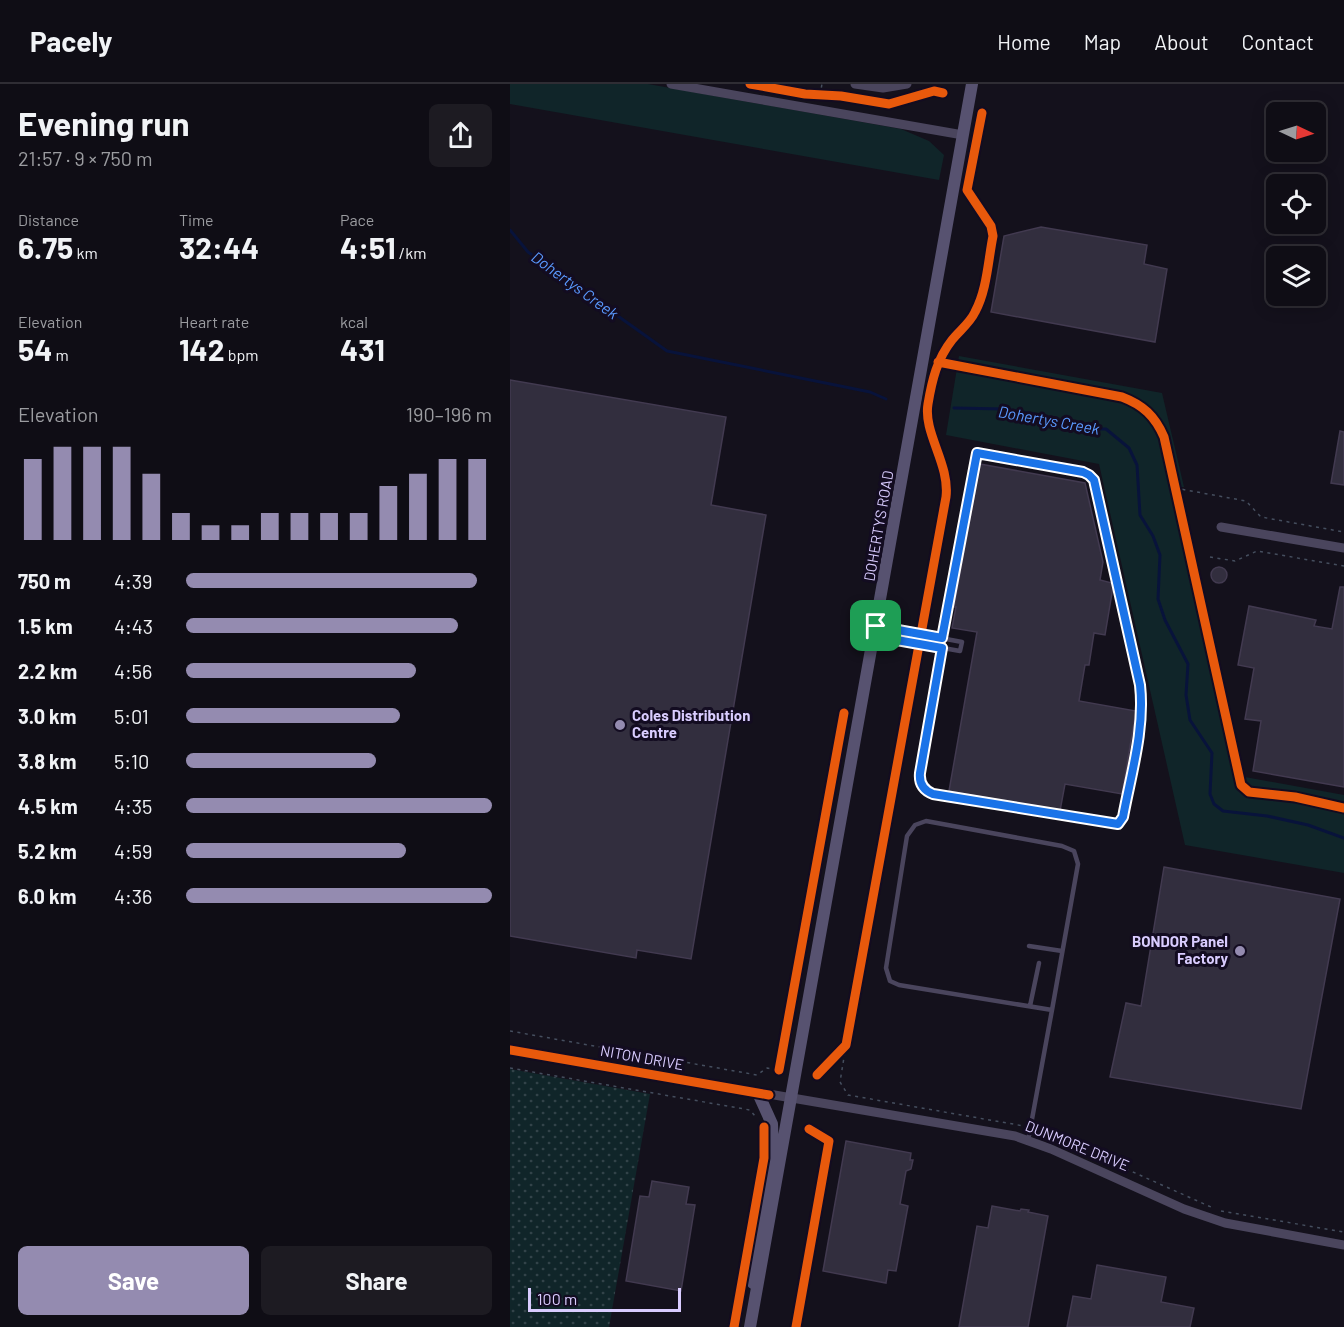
<!DOCTYPE html>
<html lang="en">
<head>
<meta charset="utf-8">
<style>
  :root { --surface:#0f0d15; --page:#1d1b22; --text:#f1f3f6; --muted:#9b9ca0; --line:#2f2d34; --accent:#948bb0 }
  body { margin:0; font-family:Barlow,sans-serif; background:var(--page); color:var(--text); height:100vh; display:flex; flex-direction:column; font-size:22px; white-space:nowrap }
  * { box-sizing:border-box; margin:0 }
  p { font-size:20px; color:var(--muted) }
  .icon { flex:none; width:33px; height:33px; fill:none; stroke:currentColor; stroke-width:2; stroke-linecap:round; stroke-linejoin:round }
  .map { position:relative; flex:1; overflow:hidden }
  .sheet { display:flex; flex-direction:column; background:var(--surface); width:510px }
  .sheet>* { flex:none }
  .needle { width:39px; rotate:94deg }
  .controls { position:absolute; left:756px; top:18px; display:grid; gap:12px }
  .controls a { display:grid; place-items:center; width:60px; height:60px; border-radius:9px; background:var(--surface); box-shadow:0 3px 15px #0003,0 0 0 2px var(--line); font-size:30px }
  .scale { position:absolute; left:18px; bottom:15px; width:153px; box-sizing:border-box; padding-left:6px; border:3px solid #d9ccff; border-top:0; font-size:16px; line-height:21px; white-space:nowrap; color:#d9ccff; -webkit-text-stroke:4px #130c21; paint-order:stroke }
  .pin { position:absolute; display:grid; place-items:center; width:51px; height:51px; color:#fff; margin:-26px; border-radius:12px; box-shadow:0 3px 9px #0006 }
  .round { display:grid; place-items:center; flex:none; width:63px; height:63px; border-radius:9px; background:var(--page) }
  .summary { display:flex; align-items:center; justify-content:space-between; height:102px; padding:0 18px }
  h1 { font-size:33px; font-weight:700; line-height:45px }
  .metrics { display:grid; grid-template-columns:repeat(3,1fr); gap:9px; height:102px; padding:6px 18px }
  .metrics div { display:grid; align-content:center }
  .metrics b { font-size:30px; font-weight:700 }
  .metrics small { font-size:16px; font-weight:400 }
  .metrics p { font-size:16px }
  .chart { height:168px; padding:12px 18px }
  .chart p { display:flex; justify-content:space-between }
  .chart svg { width:100%; height:108px; margin-top:6px; stroke:var(--accent); stroke-width:6 }
  .cta { display:flex; gap:12px; margin-top:auto; padding:12px 18px }
  .cta a { flex:1; height:69px; border-radius:9px; background:var(--accent); color:#fff; font-size:24px; font-weight:700; line-height:69px; text-align:center }
  .cta a+a { background:var(--page); color:var(--text) }
  ul { padding:0 18px; list-style:none; font-size:20px }
  li { display:grid; grid-template-columns:96px 72px 1fr; align-items:center; height:45px }
  li i { height:15px; border-radius:8px; background:var(--accent) }
  header { display:flex; align-items:center; gap:36px; box-sizing:border-box; height:84px; padding:0 30px; background:var(--surface); border-bottom:2px solid var(--line) }
  header strong { font-size:28px }
  nav { display:flex; gap:33px; margin-inline-start:auto; font-size:21px }
  main { display:flex; flex:1; min-height:0 }
  .map>svg:first-child { display:block }
</style>
</head>
<body>
<header>
<strong>Pacely</strong>
<nav><a>Home</a><a>Map</a><a>About</a><a>Contact</a></nav>
</header>
<main>
<section class="sheet">
<div class="summary"><div><h1>Evening run</h1><p>21:57 · 9 × 750 m</p></div><a class="round"><svg class="icon" aria-label="share" viewBox="0 0 24 24"><path d="M12 15V3M7 8l5-5 5 5M5 13v7h14v-7"/></svg></a></div>
<div class="metrics">
<div><p>Distance</p><b>6.75<small> km</small></b></div>
<div><p>Time</p><b>32:44</b></div>
<div><p>Pace</p><b>4:51<small> /km</small></b></div>
</div>
<div class="metrics">
<div><p>Elevation</p><b>54<small> m</small></b></div>
<div><p>Heart rate</p><b>142<small> bpm</small></b></div>
<div><p>kcal</p><b>431</b></div>
</div>
<div class="chart"><p><span>Elevation</span>190–196 m</p>
<svg viewBox="0 0 160 44" preserveAspectRatio="none"><path d="M5 44V11M15 44V6M25 44V6M35 44V6M45 44V17M55 44V33M65 44V38M75 44V38M85 44V33M95 44V33M105 44V33M115 44V33M125 44V22M135 44V17M145 44V11M155 44V11"/></svg>
</div>
<ul>
<li><b>750 m</b>4:39<i style="width:95%"></i></li>
<li><b>1.5 km</b>4:43<i style="width:89%"></i></li>
<li><b>2.2 km</b>4:56<i style="width:75%"></i></li>
<li><b>3.0 km</b>5:01<i style="width:70%"></i></li>
<li><b>3.8 km</b>5:10<i style="width:62%"></i></li>
<li><b>4.5 km</b>4:35<i style="width:100%"></i></li>
<li><b>5.2 km</b>4:59<i style="width:72%"></i></li>
<li><b>6.0 km</b>4:36<i style="width:100%"></i></li>
</ul>
<div class="cta"><a>Save</a><a>Share</a></div>
</section>
<div class="map">
<svg width="834" height="1243" viewBox="0 0 834 1243">
  <defs>
    <pattern id="grass-dots" width="8" height="8" patternUnits="userSpaceOnUse" patternTransform="scale(1.5)"><rect width="8" height="8" fill="#102529"/><path d="M2 2h.1M6 6h.1" fill="none" stroke="#324349" stroke-width="1.8" stroke-linecap="round"/></pattern>
  </defs>
  <rect width="100%" height="100%" fill="#14111c"/>
  <path fill="url(#grass-dots)" d="M0,985l140,25 -41,233h-99z"/>
  <path fill="#102529" d="M0,0h138l253,45 28,12 15,14 -5,25 -429,-76z
    M449,272l203,37 22,94h-5l66,290 99,18v78l-159,-28 -86,-381 -153,-29z"/>
  <g fill="none" stroke-linecap="round" stroke-linejoin="round">
    <path stroke="#08133b" stroke-width="3" d="M0,146l18,22 139,99 203,41 16,7
      M444,324l50,1 30,5 28,11 26,4h18l23,19 8,17 3,50 13,21 7,19 -2,44 7,21 23,44 -2,31 4,25 22,33 -2,41 4,10 9,7 44,5 41,9 36,13"/>
  </g>
  <path fill="#322e3e" stroke="#423a50" stroke-width="1.5" d="M531,143l106,18 -3,19 23,5 -12,73 -164,-30 13,-76z
    M0,296l216,37 -15,88 55,10 -75,444 -54,-9 -1,8 -126,-22z
    M830,347l4,1v53l-13,-2z
    M470,380l105,19 18,79 -3,18 12,3 1,4 -8,48 -11,-2 -5,32h-4l-6,36 57,10 -14,83 -57,-10 -5,27 -111,-20 28,-159 -25,-4 4,-21h-2z
    M701 491a8 8 0 1 1 16 0a8 8 0 1 1-16 0Z
    M830,503h4v200l-91,-16 8,-50 -16,-2 9,-51 -16,-3 11,-59 67,14 -2,6 18,3z
    M654,783l176,32 -39,210 -191,-32 16,-74 15,3z
    M336,1057l65,12 -1,7h3l-2,9 -5,2 -6,33 8,2 -12,65 -8,-1 -2,13 -63,-12z
    M142,1097l37,6 -3,17 9,1 -14,86 -55,-10 14,-85 9,1z
    M482,1122l28,5 1,-2 8,1 -1,2 20,4 -20,111h-69l18,-101 11,2z
    M587,1181l69,12 -5,25 33,6 -4,19h-123l6,-31 18,3z"/>
  <g fill="none" stroke-linecap="round" stroke-linejoin="round">
    <path stroke="#454e5e" stroke-width="1.5" stroke-dasharray="3 4.5" stroke-linecap="butt" d="M310,11l2,-11
      M665,404l71,13 15,16 83,15
      M700,473l25,4 22,-10 87,15
      M0,947l247,44 10,-7 12,2
      M336,961l-6,37 8,13 176,31
      M0,984l240,42 5,6
      M527,1045l174,78
      M711,1127l123,21"/>
    <path stroke="#4a455d" stroke-width="4.5" d="M365,552l85,15 2,-9 -86,-16
      M432,554l35,-185 112,22 5,7 46,203c4,44 -9,89 -17,132l-3,6 -6,2 -170,-29c-15,-3 -25,-6 -24,-23l22,-125
      M519,862l33,5
      M520,922l9,-43
      M518,1057l24,-131 -153,-25 -9,-4 -4,-13 21,-132 8,-11 11,-4 136,25 12,5 4,13 -26,146"/>
    <path stroke="#4a455d" stroke-width="9" d="M161,0l292,51
      M345,0l28,4 24,-4
      M711,443l123,21
      M0,966l505,86 36,13 133,60 41,14 119,22"/>
    <path stroke="#575270" stroke-width="12" d="M243,1199l-1,-18 21,-114 -1,-27 -14,-31
      M240,1243l222,-1243"/>
    <defs>
      <path id="cycleway" d="M240,0l55,10 36,2 48,8 45,-13 9,2
        M428,278l184,35c21,8 33,19 42,40l77,348 8,7 46,5 49,11
        M0,966l259,45
        M269,986l65,-357
        M307,991l29,-30 100,-548c4,-33 -23,-64 -18,-93 4,-24 9,-45 24,-64 7,-9 18,-17 23,-28 12,-22 13,-51 18,-76l-2,-10 -24,-36 15,-77
        M224,1243l30,-169v-31
        M286,1243l33,-186 -20,-12"/>
    </defs>
    <use href="#cycleway" stroke="#130c21" stroke-width="13"/>
    <use href="#cycleway" stroke="#e8590c" stroke-width="9"/>
  </g>
  <g fill="none" stroke-linecap="round" stroke-linejoin="round">
    <defs>
      <path id="route" d="M467,369l106,19 6,3 5,5 46,205c5,44 -9,89 -17,132l-5,7 -185,-30c-10,-4 -14,-11 -13,-21l22,-125 -68,-12 2,-10 66,12z"/>
    </defs>
    <use href="#route" stroke="#fff" stroke-width="12"/>
    <use href="#route" stroke="#1a73e8" stroke-width="8"/>
  </g>
  <g fill="#948bb0" stroke="#130c21" stroke-width="2">
    <circle cx="110" cy="641" r="6"/>
    <circle cx="730" cy="867" r="6"/>
  </g>
  <g text-anchor="middle" stroke-width="6" stroke-linejoin="round" paint-order="stroke">
    <g font-size="15" fill="#d9ccff" stroke="#130c21">
      <text transform="translate(369 442) rotate(-80)" y="5">DOHERTYS ROAD</text>
      <text transform="translate(132 974) rotate(10)" y="5">NITON DRIVE</text>
      <text transform="translate(567 1062) rotate(22)" y="5">DUNMORE DRIVE</text>
    </g>
    <g font-size="15" font-weight="bold" fill="#d9ccff" stroke="#130c21" text-anchor="start">
      <text x="122" y="637">Coles Distribution<tspan x="122" dy="17">Centre</tspan></text>
      <text x="718" y="863" text-anchor="end">BONDOR Panel<tspan x="718" dy="17">Factory</tspan></text>
    </g>
    <g font-size="16" font-style="italic" fill="#5a9aff" stroke="#130c21">
      <text transform="translate(65 201) rotate(36)" y="6">Dohertys Creek</text>
      <text transform="translate(539 336) rotate(10)" y="6">Dohertys Creek</text>
    </g>
  </g>
</svg>
<div class="controls">
<a><svg class="needle" viewBox="-14 -14 28 28"><path d="M0-13l5 13h-10z" fill="#e53935"/><path d="M0 13l5-13h-10z" fill="#9b9ca0"/></svg></a>
<a><svg class="icon" aria-label="locate" viewBox="0 0 24 24"><circle cx="12" cy="12" r="6"/><path d="M12 2v4M12 18v4M2 12h4M18 12h4"/></svg></a>
<a><svg class="icon" aria-label="layers" viewBox="0 0 24 24"><path d="M12 4l9 5-9 5-9-5zM3 14l9 5 9-5"/></svg></a>
</div>
<div class="scale">100 m</div>
<div class="pin" style="left:366px;top:542px;background:#1e9e55"><svg class="icon" aria-label="arrive" viewBox="0 0 24 24"><path d="M6 21V4h12l-3 4 3 4H6"/></svg></div>
</div>
</main>
</body>
</html>
